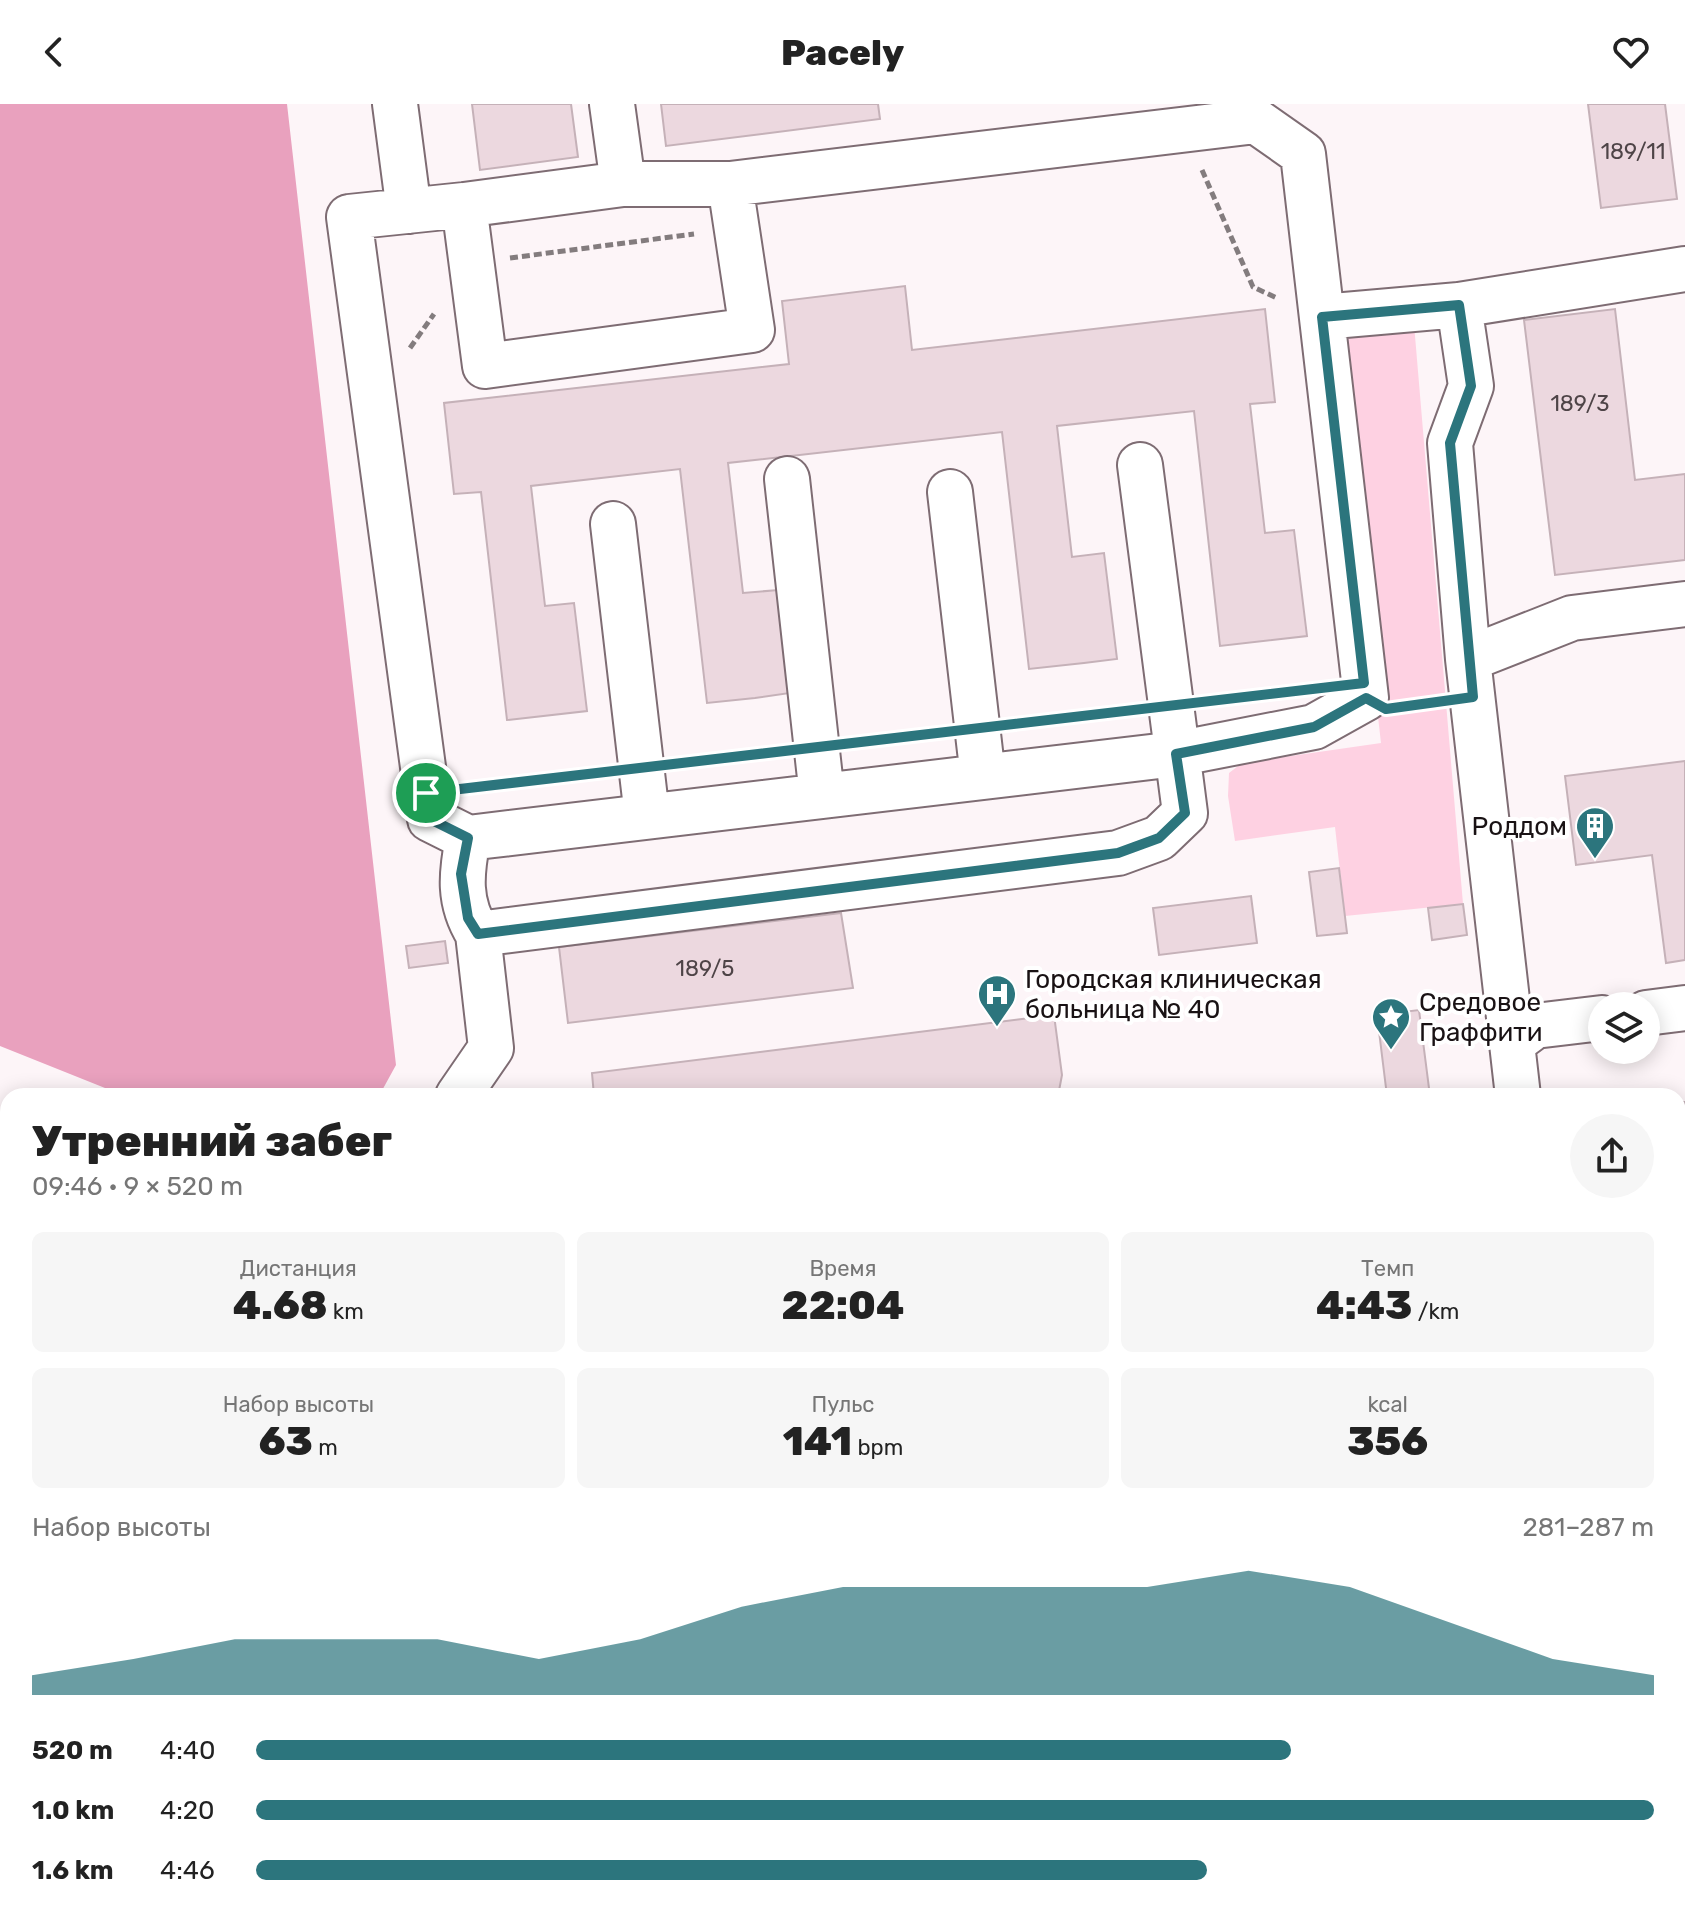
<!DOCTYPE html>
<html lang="ru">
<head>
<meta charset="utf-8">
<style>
  :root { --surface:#fff; --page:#f6f6f6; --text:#222; --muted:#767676; --accent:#2c757d }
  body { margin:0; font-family:Rubik,sans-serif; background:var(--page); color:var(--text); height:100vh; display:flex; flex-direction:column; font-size:30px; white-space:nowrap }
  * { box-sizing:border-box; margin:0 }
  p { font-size:26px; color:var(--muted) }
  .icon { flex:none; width:44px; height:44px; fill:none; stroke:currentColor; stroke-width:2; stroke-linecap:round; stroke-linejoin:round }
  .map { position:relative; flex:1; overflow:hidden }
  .sheet { position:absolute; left:0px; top:984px; width:1686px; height:830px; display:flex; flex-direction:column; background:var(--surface); border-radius:24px 24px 0 0; box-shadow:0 4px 20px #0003 }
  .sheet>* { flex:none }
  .tools { position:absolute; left:1588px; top:888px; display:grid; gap:16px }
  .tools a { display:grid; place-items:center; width:72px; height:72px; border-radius:50%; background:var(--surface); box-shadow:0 4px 20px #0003; font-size:40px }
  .pin { position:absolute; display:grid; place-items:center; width:68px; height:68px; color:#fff; margin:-34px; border:4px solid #fff; border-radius:50%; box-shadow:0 2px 8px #0007 }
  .round { display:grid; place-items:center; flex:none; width:84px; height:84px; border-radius:42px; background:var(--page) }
  .headline { display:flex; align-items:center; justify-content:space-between; height:136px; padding:0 32px }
  h1 { font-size:44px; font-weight:800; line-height:60px }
  .stats { display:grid; grid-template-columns:repeat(3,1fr); gap:12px; height:136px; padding:8px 32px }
  .stats div { display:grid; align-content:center; border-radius:12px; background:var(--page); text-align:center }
  .stats b { font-size:40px; font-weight:800 }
  .stats small { font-size:22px; font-weight:400 }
  .stats p { font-size:22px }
  .chart { height:224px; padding:16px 32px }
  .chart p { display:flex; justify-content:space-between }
  .chart svg { width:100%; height:144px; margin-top:8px; fill:var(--accent); opacity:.7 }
  ul { padding:0 32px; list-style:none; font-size:26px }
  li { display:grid; grid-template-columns:128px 96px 1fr; align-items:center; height:60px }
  li i { height:20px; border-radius:10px; background:var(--accent) }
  header { display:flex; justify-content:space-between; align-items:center; height:104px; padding:0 32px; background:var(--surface); font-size:36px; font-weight:800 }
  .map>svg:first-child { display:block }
</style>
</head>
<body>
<header><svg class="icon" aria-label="back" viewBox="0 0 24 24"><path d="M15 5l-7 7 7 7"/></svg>Pacely<svg class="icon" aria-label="heart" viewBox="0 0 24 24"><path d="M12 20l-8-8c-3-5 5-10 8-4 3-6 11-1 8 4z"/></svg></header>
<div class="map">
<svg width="1685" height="1813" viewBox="0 0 1685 1813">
  <rect width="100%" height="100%" fill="#fdf5f8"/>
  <path fill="#fed1e2" d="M1414,220l49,580 -118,12 -10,-89 -100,14 -7,-45 1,-23 13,-10 139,-20 -47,-413z
    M8,1675v131h399l13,7h-420v-124z"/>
  <path fill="#e9a1be" d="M0,0h287l109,961 -17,31h-254l-125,-50z
    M1685,1246v515l-7,-2v-512z"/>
  <path fill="#ecd8df" stroke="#c5b1b8" stroke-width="2" d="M472,0h99l7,53 -98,13z
    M661,0h217l2,15 -214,27z
    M1588,0h77l12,95 -76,9z
    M905,182l7,64 353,-41 10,93 -25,2 15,129 29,-3 13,106 -87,10 -26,-235 -137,15 15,131 32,-4 13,106 -33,4 -55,6 -27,-237 -274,31 15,130 35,-3 12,103 -35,5 -48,5 -27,-234 -149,17 14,120 29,-3 13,108 -80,9 -26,-228 -27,2 -10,-91 345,-39 -7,-63z
    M1615,205l20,171 50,-6v86l-130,15 -31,-255z
    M1685,657v199l-19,3 -14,-108 -76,10 -11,-89z
    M1339,764l8,65 -30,3 -8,-64z
    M1251,792l6,47 -98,12 -6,-47z
    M1463,800l4,31 -35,5 -4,-32z
    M841,809l12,75 -285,35 -9,-76z
    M445,837l3,22 -39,5 -3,-22z
    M1419,906l11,86h-43l-10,-81z
    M1054,911l8,60 -4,21h-464l-2,-23z
    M1678,998h7v103l-7,1z
    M0,1149l8,5v93l-8,-5z"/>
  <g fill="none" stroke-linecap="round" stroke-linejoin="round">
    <defs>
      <path id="minor" d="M395,0l14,107
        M612,0l11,80
        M1256,17l47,33 63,544 -52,29 -138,27 -708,84 -38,-19 -81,-602 115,-12 159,-21h107z
        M464,101l21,161 267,-36 -22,-146
        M1459,201l12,81 -21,57 18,216 50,437
        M1322,213l137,-12 226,-36
        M787,375l35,317
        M950,388l33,285
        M613,420l34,292
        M1468,555l104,-41 113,-14
        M468,734c-7,36 -10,64 10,96l640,-81 41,-15 26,-25 -45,-348
        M1646,909l39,-5
        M1512,939l23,-17 67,-8
        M458,992l33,-48 -13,-114
        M1678,1207l7,-1
        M0,1374l8,4
        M0,1518l8,4
        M566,1806l15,7
        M1378,1806l1,7
        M500,1813l4,-7"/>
    </defs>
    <use href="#minor" stroke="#7e6c73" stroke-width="48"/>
    <path stroke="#837c7e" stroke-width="5" stroke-dasharray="8 4" stroke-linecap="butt" d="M1202,66l51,117 24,11
      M510,154l184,-24
      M410,244l24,-34
      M1405,602l25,-3
      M1019,619l113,-13
      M856,638l82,-9
      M682,659l93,-11
      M467,684l133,-15"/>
    <use href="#minor" stroke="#fff" stroke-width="44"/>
    <path stroke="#857d80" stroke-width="2" d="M0,1466l8,-1
      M0,1490h8
      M11,1806l17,7
      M689,1806l13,7
      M732,1806l13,7"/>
  </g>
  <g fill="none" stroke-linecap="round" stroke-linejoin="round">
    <defs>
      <path id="route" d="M1459,201l12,81 -21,57 23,254 -87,12 -20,-11 -52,29 -138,27 9,59 -26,25 -41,15 -640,81 -10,-16 -7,-44 7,-36 -38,-19 -4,-26 938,-110 -42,-366z"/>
    </defs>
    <use href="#route" stroke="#fff" stroke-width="16"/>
    <use href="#route" stroke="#2c757d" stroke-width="10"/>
  </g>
  <defs>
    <symbol id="building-pin" viewBox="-11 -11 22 30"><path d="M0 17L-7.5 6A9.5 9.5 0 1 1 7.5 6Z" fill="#2c757d" stroke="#fff"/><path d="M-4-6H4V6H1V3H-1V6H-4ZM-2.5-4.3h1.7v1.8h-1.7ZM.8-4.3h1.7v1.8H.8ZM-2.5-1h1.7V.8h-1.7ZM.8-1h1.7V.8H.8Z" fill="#fff"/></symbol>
    <symbol id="hospital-pin" viewBox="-11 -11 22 30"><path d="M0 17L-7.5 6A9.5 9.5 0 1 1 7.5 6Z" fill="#2c757d" stroke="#fff"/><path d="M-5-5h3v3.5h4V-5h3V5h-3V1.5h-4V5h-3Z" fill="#fff"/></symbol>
    <symbol id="sight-pin" viewBox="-11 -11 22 30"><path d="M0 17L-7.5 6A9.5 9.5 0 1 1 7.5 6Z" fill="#2c757d" stroke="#fff"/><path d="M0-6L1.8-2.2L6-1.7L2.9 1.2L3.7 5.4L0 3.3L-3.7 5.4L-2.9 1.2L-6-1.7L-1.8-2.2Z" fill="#fff"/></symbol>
  </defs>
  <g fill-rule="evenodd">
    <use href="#building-pin" x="1573" y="700" width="44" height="60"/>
    <use href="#hospital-pin" x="975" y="868" width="44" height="60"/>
    <use href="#sight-pin" x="1369" y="891" width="44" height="60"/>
  </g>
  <g text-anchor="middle" stroke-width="8" stroke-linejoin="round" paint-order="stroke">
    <g font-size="22" fill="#4e4447">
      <text x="1633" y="55">189/11</text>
      <text x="1580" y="307">189/3</text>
      <text x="705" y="872">189/5</text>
    </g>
    <g font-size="26" fill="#191214" stroke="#fff" text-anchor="start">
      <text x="1567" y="731" text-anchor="end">Роддом</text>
      <text x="1025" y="884">Городская клиническая<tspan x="1025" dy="30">больница № 40</tspan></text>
      <text x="1419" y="907">Средовое<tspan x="1419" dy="30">Граффити</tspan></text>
    </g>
  </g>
</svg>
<div class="tools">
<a><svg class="icon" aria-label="layers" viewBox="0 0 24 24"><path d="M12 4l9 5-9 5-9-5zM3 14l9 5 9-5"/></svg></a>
</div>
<div class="pin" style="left:426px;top:689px;background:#1e9e55"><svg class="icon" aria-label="arrive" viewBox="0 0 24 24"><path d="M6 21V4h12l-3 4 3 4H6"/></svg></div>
<section class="sheet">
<div class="headline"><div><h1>Утренний забег</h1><p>09:46 · 9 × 520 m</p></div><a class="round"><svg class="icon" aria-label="share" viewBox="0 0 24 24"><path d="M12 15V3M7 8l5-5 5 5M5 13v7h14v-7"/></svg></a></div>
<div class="stats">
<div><p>Дистанция</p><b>4.68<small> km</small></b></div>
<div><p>Время</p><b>22:04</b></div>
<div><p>Темп</p><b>4:43<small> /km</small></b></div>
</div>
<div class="stats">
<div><p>Набор высоты</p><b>63<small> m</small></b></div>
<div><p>Пульс</p><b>141<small> bpm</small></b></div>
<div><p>kcal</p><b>356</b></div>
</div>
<div class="chart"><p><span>Набор высоты</span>281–287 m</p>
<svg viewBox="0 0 160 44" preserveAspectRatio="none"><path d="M0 44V38L10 33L20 27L30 27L40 27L50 33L60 27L70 17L80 11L90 11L100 11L110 11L120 6L130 11L140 22L150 33L160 38V44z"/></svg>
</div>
<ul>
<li><b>520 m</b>4:40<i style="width:74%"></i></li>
<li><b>1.0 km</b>4:20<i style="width:100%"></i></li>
<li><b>1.6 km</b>4:46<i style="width:68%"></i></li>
</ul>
</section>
</div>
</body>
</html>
